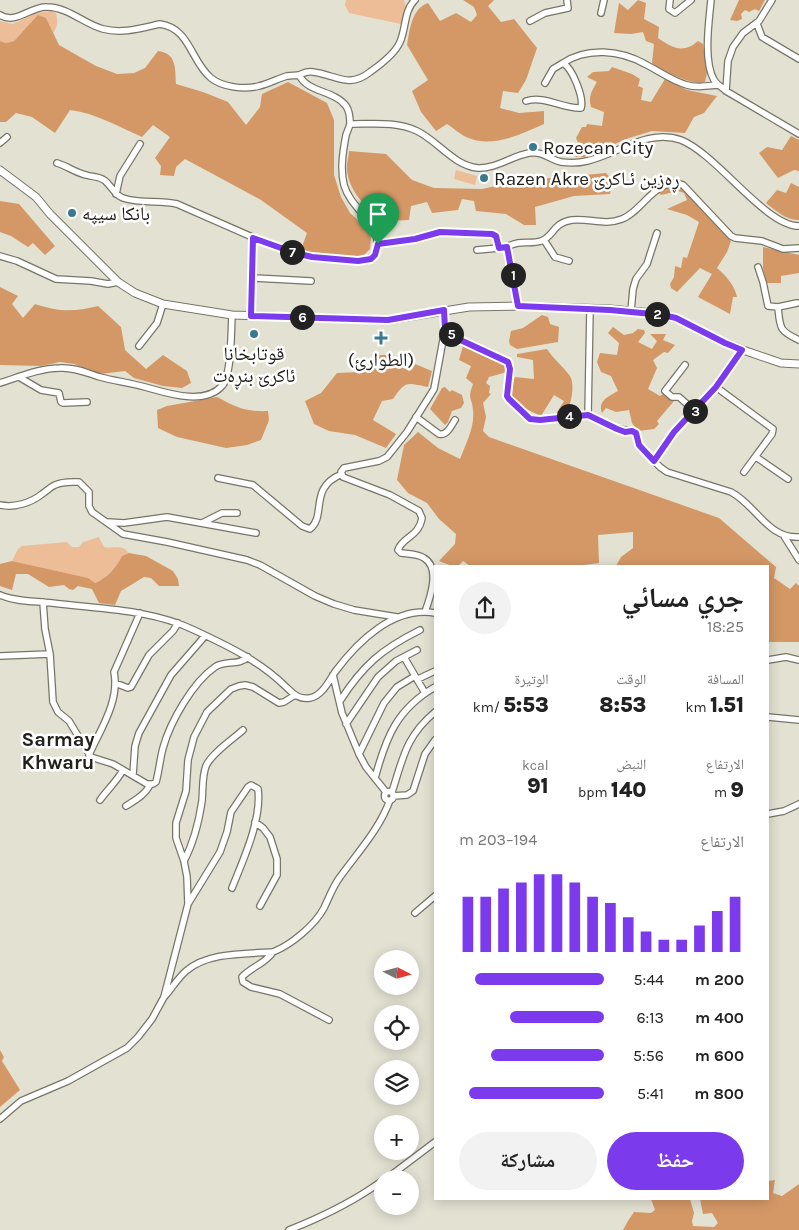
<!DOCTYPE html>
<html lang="ar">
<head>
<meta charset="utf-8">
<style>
  :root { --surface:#fff; --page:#f2f2f2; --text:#222; --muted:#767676; --accent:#7c3aed }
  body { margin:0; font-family:Karla,"Noto Naskh Arabic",sans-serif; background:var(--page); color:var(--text); direction:rtl; height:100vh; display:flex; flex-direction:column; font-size:19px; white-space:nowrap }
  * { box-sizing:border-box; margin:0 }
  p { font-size:16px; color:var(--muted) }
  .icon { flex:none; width:28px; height:28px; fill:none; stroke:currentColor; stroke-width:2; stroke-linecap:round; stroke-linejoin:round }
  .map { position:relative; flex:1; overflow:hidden; direction:ltr }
  .sheet { position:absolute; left:434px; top:565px; width:335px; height:635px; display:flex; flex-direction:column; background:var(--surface); border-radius:0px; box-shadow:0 2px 12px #0003; direction:rtl }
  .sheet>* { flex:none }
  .needle { width:32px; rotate:96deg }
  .buttons { position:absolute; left:374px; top:950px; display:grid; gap:10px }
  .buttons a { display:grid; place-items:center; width:45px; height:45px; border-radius:50%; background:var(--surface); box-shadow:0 2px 12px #0003; font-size:25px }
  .pin { position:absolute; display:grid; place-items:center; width:42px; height:42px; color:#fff; margin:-51px -21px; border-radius:50% 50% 50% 0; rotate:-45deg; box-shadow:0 0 5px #0007 }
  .pin .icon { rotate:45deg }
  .km { position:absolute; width:25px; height:25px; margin:-12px; border-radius:50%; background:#222; color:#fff; font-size:14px; line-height:25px; text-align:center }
  .round { display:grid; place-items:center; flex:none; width:52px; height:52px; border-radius:26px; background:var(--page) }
  .head { display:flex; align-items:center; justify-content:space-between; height:85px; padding:0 25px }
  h1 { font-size:28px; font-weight:800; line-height:38px }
  .figures { display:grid; grid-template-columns:repeat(3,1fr); gap:8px; height:85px; padding:5px 25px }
  .figures div { display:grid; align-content:center }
  .figures b { font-size:21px; font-weight:800 }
  .figures small { font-size:14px; font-weight:400 }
  .figures p { font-size:14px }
  .chart { height:140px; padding:10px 25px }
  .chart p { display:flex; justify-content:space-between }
  .chart svg { width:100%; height:90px; margin-top:5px; stroke:var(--accent); stroke-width:6 }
  .primary-button { display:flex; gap:10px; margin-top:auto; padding:10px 25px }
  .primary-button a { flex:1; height:58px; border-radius:30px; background:var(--accent); color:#fff; font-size:20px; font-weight:800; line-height:58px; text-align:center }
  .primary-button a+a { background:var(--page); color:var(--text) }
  ul { padding:0 25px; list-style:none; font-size:16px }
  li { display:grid; grid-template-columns:80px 60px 1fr; align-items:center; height:38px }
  li i { height:12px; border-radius:6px; background:var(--accent) }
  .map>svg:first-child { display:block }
</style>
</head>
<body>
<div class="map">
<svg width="799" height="1230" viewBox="0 0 799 1230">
  <rect width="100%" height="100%" fill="#e2e1d2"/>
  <path fill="#edbd97" d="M346,0h58l2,7 -5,17 -52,-11 -4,-8z
    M52,11l4,2c2,8 2,13 -3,20l-7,-15 -25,15 -7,8 -8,2 -6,-2v-20l13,3 23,-11z
    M456,170l21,6 -2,9 -21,-6z
    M99,537l5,10c11,2 17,-3 25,6l-7,3c-6,12 -15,22 -27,27l-8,-5 -75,-17 6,-12 4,-3 45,-4 5,5h7l4,-5z"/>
  <path fill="#d49866" d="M463,0h31l-6,6 13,16 13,-3 23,29 -11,32 -8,13 -15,-2 -3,17 19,5 25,-2v13c-23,10 -52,25 -78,13 -6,-3 -13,-9 -19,-13l-11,7 -15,-19 -9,-21 16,-11 -21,-35c3,-15 4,-36 21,-42l12,18 16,-8 15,9 6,-7 -3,-8z
    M638,0l8,3 -2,16 15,8 -1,11c15,10 25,16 40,3l5,3 4,29 -2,9c-13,4 -42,-11 -53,-19l2,-19 -8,-3 -3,-9 -12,2 -17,-1 5,-30 9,7z
    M739,0h26l-6,11 -4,-2 -6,3 -4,-2 -4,4 1,5 -5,2 -7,-1z
    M38,15l8,3 13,27 37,21 21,8 17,-1 11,-5 13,-17c19,2 17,18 18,33l27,8 25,10 18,23 14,-18 2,-13 26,-12 39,21 7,17v55l7,22 9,16 18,16 3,9 -1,11 -5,5 -9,4 -56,-6 7,-19 -46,-33 -76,-41 -9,8 -2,9 -14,-1 1,-9 -6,-8 15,-21 -17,-12 -11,12c-25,-11 -44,-23 -72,-27l-15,23 -23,-16 -16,-4 -10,9h-6v-81l6,2 8,-2z
    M612,67l20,7 8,5 -2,7 5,2 -2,12 10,2 14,-23 22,11 30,6 -13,17 -10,4 -9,16 -33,-2 -23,7 -45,19h-8l-1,-5 5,-4 -4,-10 6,-11h4l1,-3 15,2 2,-14 -13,-5c-3,-10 1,-17 6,-25l-10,-5 6,-5 16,-1z
    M791,136l8,4v31l-5,-1 -16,8 -19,-25 8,-6 15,3z
    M349,151l37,3 26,26 22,8 48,1 36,-8 88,-8 7,8 -3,13 -36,2 -39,11 1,18h-12l-18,-11 -30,-3 -2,-10 -12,-2 -4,11 -26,3 -5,-11 -16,4 -2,14 -27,1c-15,-13 -33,-29 -35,-51 -1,-6 2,-13 2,-19z
    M791,183l8,4v33c-12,1 -24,-10 -33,-17l11,-13 9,3z
    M675,185c17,5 42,43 56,56l-4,11 -10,16c9,8 17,16 20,29h-4l-3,17 -32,-17 14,-23 -12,-6 -23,24 -6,-4 -1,-4 4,-7 1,-11 6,2 2,-11 4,1 12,-36 -12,-7 -20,-6 20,-9 -3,-7 -6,-2 -17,4 -3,-3 9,-5z
    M0,201l19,3 36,42 -10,9 -12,-12 -5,4 -17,-11 -11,-4z
    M763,247l36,8v18l-18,3v7h-14l-4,-15z
    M0,287l18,9 -6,8 11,14 12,-14c24,8 39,8 63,2l23,21 4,23 21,19 17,-14 24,16 4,12 -9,5 -19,-2 -29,-8 -9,-7 -25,3 -26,-10 -14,-2 -19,4 -41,-1z
    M542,315l6,2 2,7 9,3 -1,15 -41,7 -7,-4 -1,-4 2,-10 12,-3z
    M613,327l11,8 9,-2 5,-4 6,1 1,3 -7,9 14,7 5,-8 -7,-7h16l-3,6 12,5 -7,8 -4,-1 -11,8 4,8 -9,21 12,7 3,-2 5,1 6,6 -17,20 2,3 -5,5 -16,2 -6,-8 -3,-13 -13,2 -10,-4 -4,5c-5,-12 7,-17 16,-22l-7,-15 -10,-4 -4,-10 3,-9 17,2 2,-12 -11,-10z
    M463,346l33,12 9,6 2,8 -18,5 -3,6 4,3 -1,7 2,1 -8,9 3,14 -3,14 6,6 230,81 57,49 -2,11 16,11 6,-6 3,3v56h-31v-76h-152l5,-9 12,-9v-16l-35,3 1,28 -15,2v1h-114l-7,-5 -5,5h-6l-13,-5 16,-17 1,-10 -17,-15 -12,-16 -19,-10 -11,-13 7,-35 14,-13 20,16 22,11c6,-16 15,-32 13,-49 -1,-14 -6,-9 0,-26l-7,-6 5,-12 -12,-6z
    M547,349c6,10 16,17 23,27 5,8 2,31 -6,37 -2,2 -4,2 -7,3l-1,-2 8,-13 -10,-6 -13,21c-12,-5 -23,-11 -32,-21l6,-18 19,2 -1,-19 -16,-3v-3z
    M379,355h7l7,7 18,8 4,-6 17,7 -4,16c-22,-4 -22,-7 -35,12l-11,2 -9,19 23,14 -10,14 -31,-13 -26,-4 -15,-7 -9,-23 16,-8 16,-20 23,-1 17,-8z
    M445,387l5,5 2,-2 10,5 2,8 -3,5 -9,3 -4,11 -3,3 -15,-16 12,-21z
    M217,397c19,10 28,15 51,14l1,9 -8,20 -14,5 -21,3 -49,-11 -19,-9 -1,-18 10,-4z
    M129,553l17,3 27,15 5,8 1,7h-20l-8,-8 -7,-1 -23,14 -6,14 -16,-2 -7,-14 -14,-3 -5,4 -4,-1 -5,-4 -15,2 -21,-13h-12l-4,16 -12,-4v-22l12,-3 76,17 7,5c12,-5 21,-15 27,-27z
    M0,1050l4,7 -2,4 18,29 -20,17z
    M775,1180l-2,13 9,3 17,-12v46h-176l5,-9 6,-9 17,1 4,-3 -4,-11h39l4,14 -2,8 1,5 21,1 4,-4 -6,-10 -9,1 -3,-15h68v-18z"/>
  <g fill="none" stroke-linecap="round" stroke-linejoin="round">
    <defs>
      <path id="minor" d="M670,0l-1,9 6,4 16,-13
        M711,0c-2,21 -8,61 3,80 3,5 8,7 12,11l73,43
        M601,13l3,-13
        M0,15c16,10 31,-9 47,-8 21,0 37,17 56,22 20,5 38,-1 57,-5 30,4 31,38 51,54 11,9 33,12 48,8 9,-2 18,-7 28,-10 4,-1 8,0 12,-1 5,-2 7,-4 14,-3 23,3 36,17 57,0 10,-7 25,-18 30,-30 6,-13 4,-32 15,-42
        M530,21l15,-8 23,-5 -1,-8
        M757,24l5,13 37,22
        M545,83l8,-14 10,-6
        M726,91l2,-30 5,-14 10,-14 16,-12 13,-21
        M526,101c19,-6 36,8 55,7 3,-10 -8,-39 -18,-45 24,-16 57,-13 82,1 14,7 27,17 42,21 10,3 20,1 31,0
        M350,124c22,0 47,-3 67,7 21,10 37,35 61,37 17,1 34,-12 51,-15 15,-2 19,6 32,9 8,1 18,1 26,-1 31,-7 61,-33 94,-21 37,15 84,86 118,86
        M0,143l7,-6
        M57,163c10,3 19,10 29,12 6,2 12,1 18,5 8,6 10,15 19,18 18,6 36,2 54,6l91,40 35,12 55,5h7l10,-6c12,-29 -24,-44 -31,-70 -4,-16 -1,-34 2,-50 1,-3 3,-7 4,-11 0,-5 -1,-14 -4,-18 -12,-16 -38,-13 -47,-31
        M116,194l4,-18 20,-32
        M544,240l11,17 14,4
        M378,244l37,-5 24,-7 53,2 4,2 3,12 8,-1
        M477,250l22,-2
        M0,256l17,5 39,18 35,2 17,3 10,-2
        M758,267l5,15 5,24 10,1 19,-4
        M252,278l59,3
        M518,306l-11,-59c14,-8 22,-2 34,-6 13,-4 11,-18 31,-21 18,-2 32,6 50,-1 20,-7 36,-45 61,-34l48,51 4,2 27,3 21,8 16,-1
        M778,307c2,21 1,24 21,33
        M631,311l2,-22 3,-10 11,-15 10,-31
        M251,316l2,-78
        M445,329l11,9 52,24 3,7 -4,26 16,18 7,6 9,1 49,-5 29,14 15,2 4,2 3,12 15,16 20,-29 42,-45 27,-37
        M139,346l18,-23 6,-19
        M685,365l-20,26 7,6h7l16,14
        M19,377l22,13 18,3 2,9 2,1 24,-1
        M0,383c19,-6 40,-15 60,-15 14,-1 27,5 40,9 15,4 31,6 45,10 22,6 59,19 77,-1 10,-10 9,-57 10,-71
        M716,387l57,42 -1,5 -28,38
        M588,415l2,-106
        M416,417l23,17c8,2 12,-8 16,-14
        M756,457l32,22
        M654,461l6,6 7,5 64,20c25,13 37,47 68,45
        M218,478l35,7 49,41 8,3c17,-14 -2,-41 32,-55
        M0,505c14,3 31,-2 42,-11 5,-3 8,-7 13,-9 8,-4 16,-3 24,-3l10,10v14l3,6 31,22 44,8 80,18 13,5 55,31 19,8 20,6 43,7
        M108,522l16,1 43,-6 89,16
        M202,523l20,-10h15
        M784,536l15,24
        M0,595c16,7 35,6 52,8 46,6 99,6 142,27 32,15 64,30 90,55 8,7 13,15 26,13 12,-2 19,-17 25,-26 23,-31 59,-66 100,-59
        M43,602l2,27 5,25 3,48 5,10 11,9 22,36 22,7 34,20h6l3,-2c3,-11 4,-23 7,-34 7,-26 30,-66 52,-81 10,-7 24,-1 33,-10
        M425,612c5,-14 16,-44 -1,-54 -6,-4 -16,-4 -23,-5l-3,-3c4,-13 21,-13 24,-32l-3,-7 -29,-16 -47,-18 -2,-5 3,-4 35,-7 8,-4 20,-25 27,-43 11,-60 -1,-19
        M0,656l50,-2
        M404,657l21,36
        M768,660l18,-3 13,3
        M333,675l9,38 17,41 7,13 20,25
        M418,679l17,-8
        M115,683l13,5 3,-1 18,-32 24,-24 5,-8
        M340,701c23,-36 42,-52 80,-71
        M768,717l31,3
        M346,724l32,-47 18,-16 21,-11
        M359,754l25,-51 13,-16 18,-11
        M89,755c11,-25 31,-54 25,-83l26,-59
        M133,775l2,-29 4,-13 32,-58 34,-39
        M375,778c11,-41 22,-69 60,-91
        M384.5 796a4.5 4.5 0 1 1 9 0a4.5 4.5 0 1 1-9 0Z
        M392,792c11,-34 14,-56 43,-80
        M393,796l14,-1 6,-4 12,-37 10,-14
        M100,800c8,-11 17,-19 23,-30
        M126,806c9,-6 19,-11 24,-21
        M768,814l16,-3 15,-7
        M255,822l8,6 7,9 7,22v16l-17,31
        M184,861c10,-19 15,-40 18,-60 1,-11 0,-25 4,-35 5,-12 27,-27 37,-36
        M188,904l32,-52 7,-20 4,-20 17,-25 3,-2 7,4c4,31 -15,71 -26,99
        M415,913l20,-17
        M273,952c-8,12 -22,15 -31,25l1,5 8,5 29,7 49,26
        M165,996c7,-8 13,-18 21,-25 22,-19 59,-17 87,-19 18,-7 42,-27 51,-44 5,-10 9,-22 16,-31 18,-25 39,-47 50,-77
        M0,1119l21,-18 47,-20 59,-33 11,-11 14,-18 12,-22 24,-93 -1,-27 -3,-16 -8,-23v-15l10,-32 2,-31 6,-23 13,-25 24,-23 8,-3 6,-1 8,2 26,16 5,-1 11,-7
        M386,1179l49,-37
        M289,1230c33,-13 64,-28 93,-49"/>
      <path id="tertiary" d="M0,170l36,27 14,17 68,68 17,11 28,11 69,11 157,5 80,-13 49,-1 92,3 43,4 23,5 49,25 18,7 38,13 18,1"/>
    </defs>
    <use href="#minor" stroke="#767567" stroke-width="8"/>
    <use href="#tertiary" stroke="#767567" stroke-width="9"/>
    <use href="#minor" stroke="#fff" stroke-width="5.5"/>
    <use href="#tertiary" stroke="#fff" stroke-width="7"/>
  </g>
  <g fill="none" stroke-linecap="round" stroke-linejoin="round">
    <defs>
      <path id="route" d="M440,232l52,2 4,2 3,12 8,-1 11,59 92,4 53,5 13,3 49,25 17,7 -26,37 -42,45 -20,29 -15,-16 -3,-12 -4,-2 -7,1 -8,-3 -29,-14 -48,5 -10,-1 -21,-20 -2,-3 3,-27 -2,-7 -52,-24 -11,-9 -1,-19 -56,10 -137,-4 2,-78 42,15 17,4 46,4 13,-2 4,-4 3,-11 37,-5z"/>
    </defs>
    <use href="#route" stroke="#fff" stroke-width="10"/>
    <use href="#route" stroke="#7c3aed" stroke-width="6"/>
  </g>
  <g fill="#3a7a8e" stroke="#fff" stroke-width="2">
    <circle cx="533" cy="147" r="5"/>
    <circle cx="484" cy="178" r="5"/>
    <circle cx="72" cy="213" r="5"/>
    <circle cx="254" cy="334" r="5"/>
    <path d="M378.5 330.5h5v5h5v5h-5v5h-5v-5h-5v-5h5z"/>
  </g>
  <g text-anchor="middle" stroke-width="5" stroke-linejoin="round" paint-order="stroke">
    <g font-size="19" fill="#21201b" stroke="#fff" text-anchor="start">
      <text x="543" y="154">Rozecan City</text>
      <text x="494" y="185">Razen Akre ڕەزین ئـاکرێ</text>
      <text x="82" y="220">بانکا سیپە</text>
      <text x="254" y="360" text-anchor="middle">قوتابخانا<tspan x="254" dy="22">ئاکرێ بنڕەت</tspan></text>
      <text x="381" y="366" text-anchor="middle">(الطوارئ)</text>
    </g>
    <g font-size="20" font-weight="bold" fill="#21201b" stroke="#fff">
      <text x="58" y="746">Sarmay<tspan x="58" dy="23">Khwaru</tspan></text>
    </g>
  </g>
</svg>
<div class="buttons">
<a><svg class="needle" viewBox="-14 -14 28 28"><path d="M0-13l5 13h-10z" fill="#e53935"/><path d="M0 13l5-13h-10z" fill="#767676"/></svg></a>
<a><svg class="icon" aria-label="locate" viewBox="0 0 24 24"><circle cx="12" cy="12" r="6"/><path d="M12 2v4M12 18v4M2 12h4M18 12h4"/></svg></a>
<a><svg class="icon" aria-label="layers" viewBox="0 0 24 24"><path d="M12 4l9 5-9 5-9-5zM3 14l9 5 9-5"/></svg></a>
<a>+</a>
<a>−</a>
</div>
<div class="pin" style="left:378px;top:244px;background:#1e9e55"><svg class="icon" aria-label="arrive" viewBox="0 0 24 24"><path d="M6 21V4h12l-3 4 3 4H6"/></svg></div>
<b class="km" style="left:513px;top:275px">1</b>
<b class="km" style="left:657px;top:314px">2</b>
<b class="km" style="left:695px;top:411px">3</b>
<b class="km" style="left:569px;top:416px">4</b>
<b class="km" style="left:451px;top:334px">5</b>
<b class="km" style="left:302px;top:317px">6</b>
<b class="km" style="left:292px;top:252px">7</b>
<section class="sheet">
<div class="head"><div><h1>جري مسائي</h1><p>18:25</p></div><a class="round"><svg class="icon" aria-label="share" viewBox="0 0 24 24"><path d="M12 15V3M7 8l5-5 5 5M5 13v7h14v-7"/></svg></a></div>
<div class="figures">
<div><p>المسافة</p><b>1.51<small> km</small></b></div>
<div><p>الوقت</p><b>8:53</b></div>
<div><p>الوتيرة</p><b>5:53<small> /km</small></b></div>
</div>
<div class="figures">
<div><p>الارتفاع</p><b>9<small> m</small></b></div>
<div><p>النبض</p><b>140<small> bpm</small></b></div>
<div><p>kcal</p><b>91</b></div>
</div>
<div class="chart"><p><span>الارتفاع</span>194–203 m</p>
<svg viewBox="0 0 160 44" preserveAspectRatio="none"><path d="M5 44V17M15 44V17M25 44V13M35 44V10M45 44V6M55 44V6M65 44V10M75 44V17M85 44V20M95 44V27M105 44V34M115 44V38M125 44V38M135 44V31M145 44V24M155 44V17"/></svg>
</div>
<ul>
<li><b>200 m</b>5:44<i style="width:89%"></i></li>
<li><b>400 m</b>6:13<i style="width:65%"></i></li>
<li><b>600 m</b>5:56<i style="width:78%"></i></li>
<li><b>800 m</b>5:41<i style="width:93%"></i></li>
</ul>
<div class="primary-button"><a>حفظ</a><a>مشاركة</a></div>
</section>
</div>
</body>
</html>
